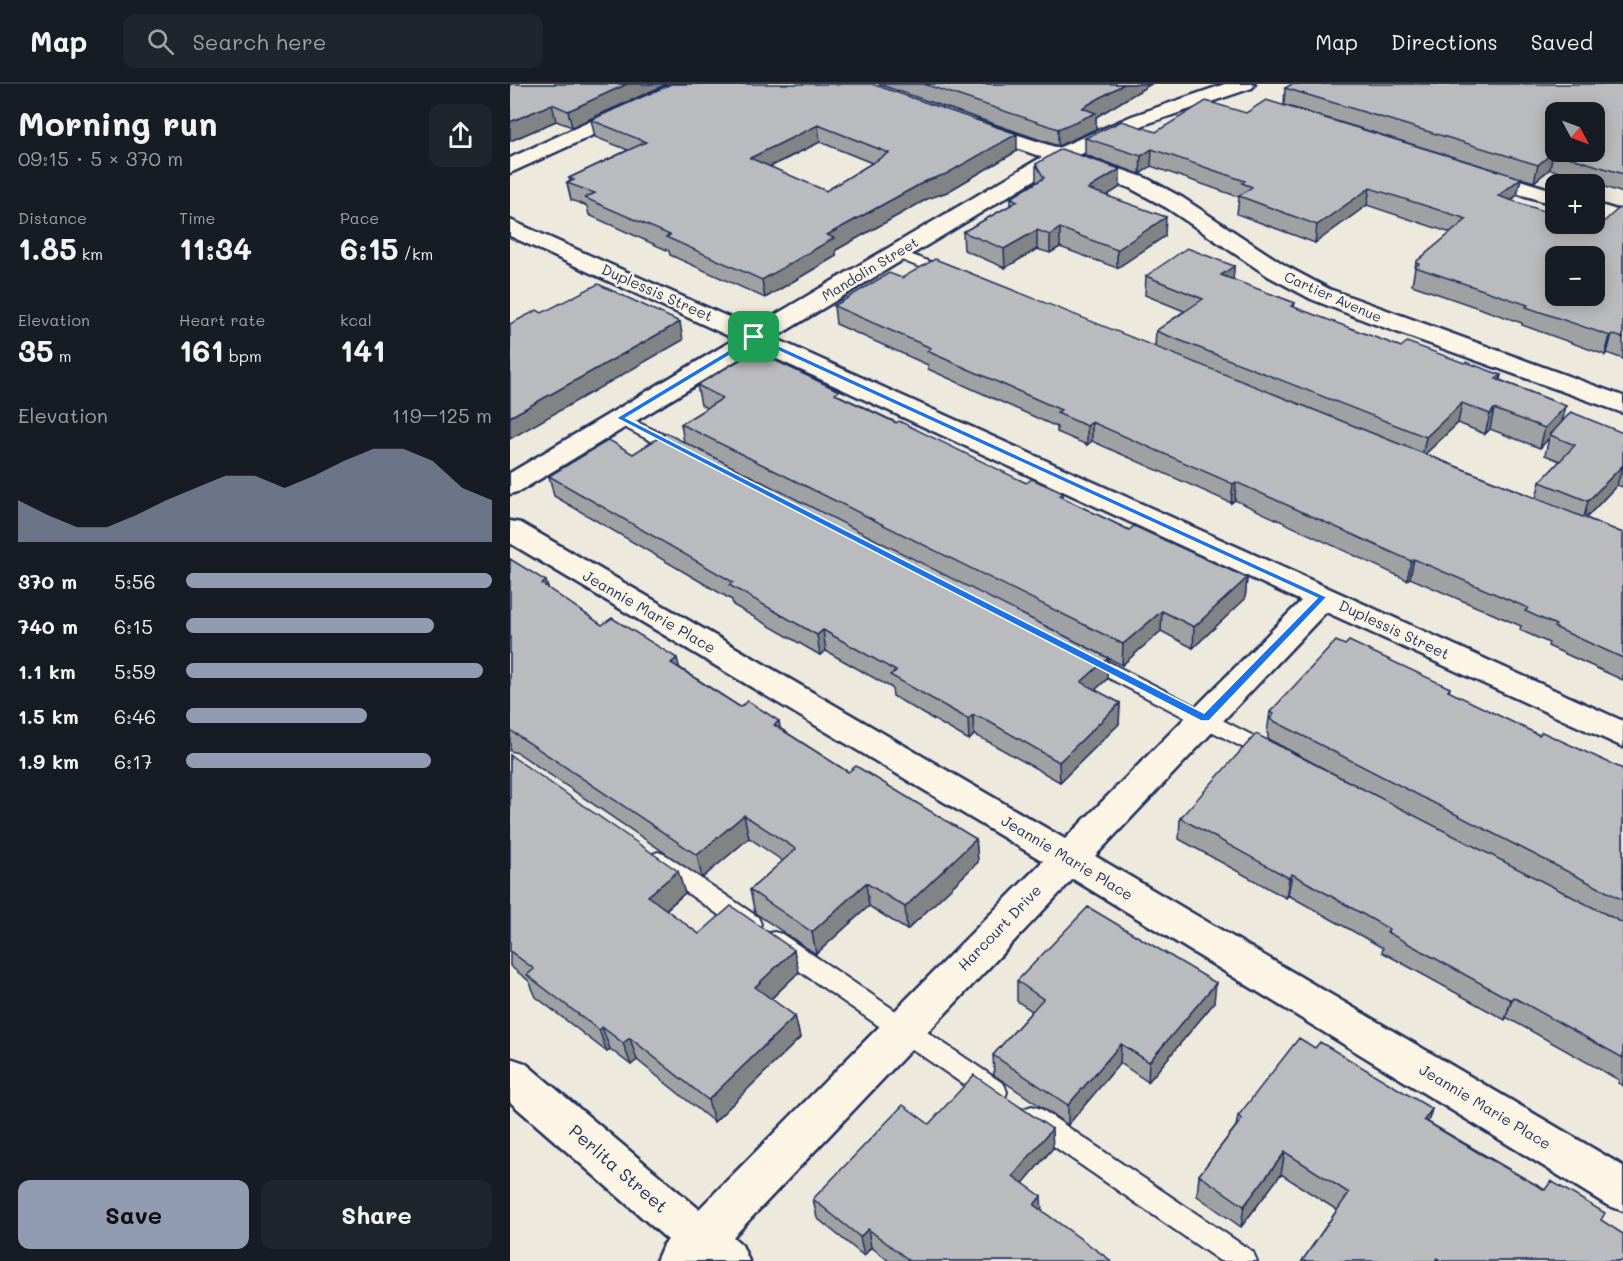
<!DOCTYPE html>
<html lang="en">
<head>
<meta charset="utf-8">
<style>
  :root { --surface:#171b24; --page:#20242c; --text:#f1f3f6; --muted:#9ea1a6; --line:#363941; --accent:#919bb2 }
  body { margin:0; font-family:Mali,sans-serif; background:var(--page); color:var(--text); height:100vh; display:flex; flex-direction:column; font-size:22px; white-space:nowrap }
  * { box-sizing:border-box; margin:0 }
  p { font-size:20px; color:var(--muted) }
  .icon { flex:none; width:33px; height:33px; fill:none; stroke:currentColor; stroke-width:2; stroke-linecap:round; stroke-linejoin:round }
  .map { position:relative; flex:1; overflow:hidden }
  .panel { display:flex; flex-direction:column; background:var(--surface); width:510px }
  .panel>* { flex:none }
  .needle { width:39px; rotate:131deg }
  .controls { position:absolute; left:1035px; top:18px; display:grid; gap:12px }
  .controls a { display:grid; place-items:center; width:60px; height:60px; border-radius:12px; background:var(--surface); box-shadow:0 3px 15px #0003; font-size:30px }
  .pin { position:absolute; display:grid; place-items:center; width:51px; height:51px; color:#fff; margin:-26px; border-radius:12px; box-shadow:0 3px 9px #0006 }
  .round { display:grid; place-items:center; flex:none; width:63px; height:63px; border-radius:12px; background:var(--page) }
  .headline { display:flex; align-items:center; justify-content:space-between; height:102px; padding:0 18px }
  h1 { font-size:33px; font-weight:800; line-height:45px }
  .figures { display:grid; grid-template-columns:repeat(3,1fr); gap:9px; height:102px; padding:6px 18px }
  .figures div { display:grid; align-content:center }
  .figures b { font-size:30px; font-weight:800 }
  .figures small { font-size:16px; font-weight:400 }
  .figures p { font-size:16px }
  .chart { height:168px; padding:12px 18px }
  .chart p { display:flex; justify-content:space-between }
  .chart svg { width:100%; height:108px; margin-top:6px; fill:var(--accent); opacity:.7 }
  .primary-button { display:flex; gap:12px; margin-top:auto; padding:12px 18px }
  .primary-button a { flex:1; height:69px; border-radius:12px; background:var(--accent); color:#111; font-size:24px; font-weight:800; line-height:69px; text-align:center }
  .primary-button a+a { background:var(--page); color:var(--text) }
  ul { padding:0 18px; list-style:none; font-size:20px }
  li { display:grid; grid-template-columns:96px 72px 1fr; align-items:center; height:45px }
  li i { height:15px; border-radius:8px; background:var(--accent) }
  header { display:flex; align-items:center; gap:36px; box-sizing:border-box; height:84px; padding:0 30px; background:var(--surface); border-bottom:2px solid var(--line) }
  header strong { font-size:28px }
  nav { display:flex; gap:33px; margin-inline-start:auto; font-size:21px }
  .search { width:420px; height:54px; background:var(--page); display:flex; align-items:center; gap:15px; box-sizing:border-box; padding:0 21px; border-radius:12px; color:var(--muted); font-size:22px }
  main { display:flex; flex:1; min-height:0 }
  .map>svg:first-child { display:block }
</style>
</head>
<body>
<header>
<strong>Map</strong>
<div class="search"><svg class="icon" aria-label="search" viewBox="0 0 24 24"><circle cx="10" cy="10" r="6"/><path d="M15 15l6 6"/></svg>Search here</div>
<nav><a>Map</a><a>Directions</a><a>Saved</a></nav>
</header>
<main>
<section class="panel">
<div class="headline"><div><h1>Morning run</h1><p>09:15 · 5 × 370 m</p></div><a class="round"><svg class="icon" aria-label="share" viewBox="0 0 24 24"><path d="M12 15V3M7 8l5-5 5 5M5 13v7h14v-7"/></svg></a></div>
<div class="figures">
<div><p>Distance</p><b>1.85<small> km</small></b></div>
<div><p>Time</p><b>11:34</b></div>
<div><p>Pace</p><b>6:15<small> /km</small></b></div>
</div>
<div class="figures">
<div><p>Elevation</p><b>35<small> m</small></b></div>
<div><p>Heart rate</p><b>161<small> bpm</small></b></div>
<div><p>kcal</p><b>141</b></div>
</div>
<div class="chart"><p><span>Elevation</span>119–125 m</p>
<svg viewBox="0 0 160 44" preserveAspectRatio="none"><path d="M0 44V27L10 33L20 38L30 38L40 33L50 27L60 22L70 17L80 17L90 22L100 17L110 11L120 6L130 6L140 11L150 22L160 27V44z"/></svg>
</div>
<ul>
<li><b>370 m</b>5:56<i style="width:100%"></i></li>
<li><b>740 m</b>6:15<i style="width:81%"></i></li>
<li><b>1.1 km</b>5:59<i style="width:97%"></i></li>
<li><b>1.5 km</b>6:46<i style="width:59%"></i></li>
<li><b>1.9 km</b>6:17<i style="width:80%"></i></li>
</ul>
<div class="primary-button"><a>Save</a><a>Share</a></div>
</section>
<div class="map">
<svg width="1113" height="1177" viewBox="0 0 1113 1177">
  <rect width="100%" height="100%" fill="#eee9dd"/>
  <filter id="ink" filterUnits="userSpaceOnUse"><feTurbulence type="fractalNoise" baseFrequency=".0167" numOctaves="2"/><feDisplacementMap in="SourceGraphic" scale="12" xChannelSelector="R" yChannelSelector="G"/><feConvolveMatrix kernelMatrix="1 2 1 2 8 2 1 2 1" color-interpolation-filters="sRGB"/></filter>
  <g filter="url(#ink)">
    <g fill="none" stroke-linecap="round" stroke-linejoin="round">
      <defs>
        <path id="lane" d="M386,165l59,22 2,3 -2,3h-10l-54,-21 -2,-3z
          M110,330l66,31 2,4 -8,5 -6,-1 -60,-31 -2,-3 2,-3z
          M575,566l194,99 3,5 -3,5 -7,3 -7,-3 -187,-97 -3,-5 3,-5z
          M148,768l8,3 92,62 3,7 -3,7 -8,2 -8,-2 -92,-64 -3,-6 3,-6z
          M264,848l8,2 222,150 3,8 -3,8 -9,3 -9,-3 -220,-152 -3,-7 3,-7z
          M522,1022l9,3 212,143 4,9h-37l-197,-136 -4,-8 4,-8z"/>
        <path id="street" d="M715,0h30l-3,4 -106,36 -67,31 67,23 37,20 103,68 43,23 294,107v17l-254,-91 -58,-23 -43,-23 -101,-68 -37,-20 -69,-24 -287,174 849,383v26l-297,-135 -231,244 528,310v45l-16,-6 -534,-326 -340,358 9,8 7,16h-93l7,-16 5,-5 -158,-138v-44l15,5 174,146 344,-348 -533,-318v-22l11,2 544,316 236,-238 -546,-252 -235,142 -10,3v-21l225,-134 -225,-103v-16l243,108 289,-171 -74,-26 -4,-4 4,-4 7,-2 7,2 76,25 74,-32z
          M967,83l79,24v14l-87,-26 -3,-5 3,-5z
          M1084,119l29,9v14l-29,-8z"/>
        <path id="secondary" d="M162,0h27l-3,4 -186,85v-15z"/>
      </defs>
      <use href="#lane" stroke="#1b2f5e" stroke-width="4"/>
      <use href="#street" stroke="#1b2f5e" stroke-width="5"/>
      <use href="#secondary" stroke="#1b2f5e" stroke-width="5"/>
      <use href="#lane" fill="#fcf5e5" fill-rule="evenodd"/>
      <use href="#street" fill="#fcf5e5" fill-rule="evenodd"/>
      <use href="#secondary" fill="#fcf5e5" fill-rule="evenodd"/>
    </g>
    <path fill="#a0a1a3" stroke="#1b2f5e" stroke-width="1.5" fill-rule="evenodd" d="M0,0h157l-95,43 -16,-6 -46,20z
      M161,0l346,67 -70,41 -20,7 -91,51v6l-71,42 -95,-43 -1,-4 -80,-36 -2,-9 -16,-6 -4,-17 3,-2 -1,-3 59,-28 -33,-13 -4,-17zM310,58l52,21 -46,28 -56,-24z
      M368,0h273l-55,33v12l-38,17z
      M1113,0v109l-73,-24 -16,13 -13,-4 -4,17 -6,6 86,27 26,-19v150l-16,-6 -2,2 -83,-30v-2l-110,-38 4,-23 35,-29 -84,-28 -52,38 -78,-29 2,-17 -88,-31 -11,8 -55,-19v-17l71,-6 90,-19 253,58 -215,-66 1,-17z
      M526,80l84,23 -14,9 59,40 -48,32 -57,-21 -10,6 -13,-4 -32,19 -41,-18 -1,-18 48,-27v-7l25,-15z
      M724,182l-1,14 62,23 -1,5 107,39 63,16 37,12 -1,5 66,26 -4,16 61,11v54l-6,-2 -31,33 37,15v147l-75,-34 1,-3 -29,-13 1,-4 -111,-48 -3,2 -172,-80 -4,3 -139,-62 -5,4 -30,-13v-5l-129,-58v-4l-92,-41 -2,-18 68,-28 253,69 1,-16 28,-20 -39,-16 1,-19zM948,339l27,11 5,-5 50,19 9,-10 -4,17 15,6 -20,21 -4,16 -111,-44z
      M187,301l143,11 186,87 37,10v5l66,32 118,48 -2,21 -52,49 -32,-17 -39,34 -107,-54 92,68 -12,11 25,13 -1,21 -59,58 -73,-41 -13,-6 -5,5 -76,-44 -1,-8 -66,-37 -6,4 -87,-50 -1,-5 -178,-104 -5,-20 84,-22 51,-11 -3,-19 26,-16 -6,-3z
      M0,475l39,30 53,36 78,43 60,39 41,22 67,43 128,67 2,23 -71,68 -38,-24 -53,48 -61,-41 -5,-23 33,-29 -34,-23 -47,40 -184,-125 -8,-2z
      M835,561l105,43 -1,4 90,43 84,34v317l-5,-3 1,-3 -113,-63 -1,3 -123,-68 1,-4 -95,-53 -2,3 -107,-59 1,-21 209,-15 -121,-64v-5l-1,-1 3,-21z
      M0,671l175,138 -19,17 33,24 100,38 -28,27 24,17 5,22 -86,84 -77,-62 -6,5 -21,-16 -3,3 -71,-55 -7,-16 -19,-15z
      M507,897l197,22 -66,79 -28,-19 -52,62 -74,-50 -1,-20 39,-44 -15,-10z
      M805,964l117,61 -4,13 117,68 56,30 22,41h-321l35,-51 -56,-36 -40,53 -44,-31 2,-21 37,-49 2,-10z
      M419,1040l124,24 -30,35 19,28 68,50h-221l-18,-14 -7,9 -47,-38 -4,-19z"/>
    <path fill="#828385" stroke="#1b2f5e" stroke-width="1.5" d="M117,0h40l-95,43 -4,-16z
      M614,0h27l-55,33v12l-38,17v-17l24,-21z
      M42,20l4,17 -46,20v-19z
      M308,41l2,17 -68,33 -2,-17z
      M507,50v17l-70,41 -20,7 -91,51v6l-71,42 -3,-18 65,-45 99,-54z
      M642,65l-1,17 -11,8 1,-18z
      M1043,68l-3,17 -16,13 4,-17z
      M610,85v18l-32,21v-19z
      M1011,94l-4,17 -23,19 4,-18z
      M860,104l-3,17 -52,38 2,-18z
      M656,133l-1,19 -48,32v-18z
      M550,144v19l-10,6v-18z
      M527,146v19l-32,19 -1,-19z
      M724,182l-1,19 -12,-10z
      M170,238l3,18 -173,99v-22z
      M1102,250l-5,19 -2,2 5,-19z
      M952,319l-4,20 -36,34 4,-20z
      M1056,322l-5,19 -11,10 -1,3 -9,10 5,-20z
      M984,325l-4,20 -5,5 5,-20z
      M582,338v19l-5,4v-19z
      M1113,381l-6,20 -34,36 5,-20z
      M726,398l-1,18 -4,3 2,-19z
      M904,475l-4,19 -3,2 4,-19z
      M737,494l-2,21 -52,49 1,-21z
      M36,497l7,23 -11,-20z
      M652,527l-1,20 -39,34 1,-21z
      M313,546l3,21 -6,4 -3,-20z
      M167,574l6,23 -12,-18z
      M598,574l-1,21 -26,24v-21z
      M610,619l-1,21 -59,58 -1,-20z
      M463,631l1,20 -5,5 -1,-21z
      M269,637l4,23 -9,-19z
      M234,731l5,23 -47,40 -5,-23z
      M466,755l2,23 -71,68 -2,-23z
      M168,787l7,22 -31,26 -6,-23z
      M782,790l-4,21 -2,3 3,-20z
      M356,799l3,23 -53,48 -4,-22z
      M284,866l5,22 -39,37 -5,-22z
      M706,899l-2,20 -66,79 1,-20z
      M1003,913l-7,20 -1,3 6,-20z
      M285,932l5,22 -86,84 -6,-22z
      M92,943l8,22 -3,3 -8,-22z
      M120,954l7,22 -6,5 -8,-22z
      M611,960l-1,19 -52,62v-20z
      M922,1025l-7,22 -1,-11z
      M542,1045l1,19 -40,47v-19z
      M775,1068l-4,22 -40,53 3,-21z
      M531,1112l1,18 -8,-9z
      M358,1145l3,18 -7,9 -4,-19z"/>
    <path fill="#babbbe" stroke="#1b2f5e" stroke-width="1.5" fill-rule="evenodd" d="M0,0h117l-59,27 -16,-7 -42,18z
      M161,0h163l4,1 3,-1h31l145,50 -71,40 -20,7 -99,54 7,3 -72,42 -96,-43 4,-2 -85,-37 10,-5 -28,-10 7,-3 -5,-2 77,-36 -55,-22zM308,41l71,28 -63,38 -76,-33z
      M414,0h200l-42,24 14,5 -38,16z
      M782,0h331v90l-70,-22 -15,13 -253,-77zM1046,28h38v40h-38z
      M756,16l255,78 -23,18 58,19v9h27l14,4 22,-20 4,1v129l-11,-4 -2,2 -84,-29 2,-2 -113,-38 4,-3 -3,-2 51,-43 -97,-31 -53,37 -78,-29 13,-9 -10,-4 3,-2 -93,-32 -11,7 -56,-18 37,-17 34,11 50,-31 40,12zM1046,172h38v40h-38z
      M551,65l59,20 -32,20 78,28 -49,33 -57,-22 -10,7 -13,-5 -33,19 -41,-17 55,-31 -7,-3 33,-20 -8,-14z
      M677,164l47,18 -13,9 74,28 -4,3 110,41 6,-5 57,21 2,-1 35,13 -5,4 70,27 -21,22 -51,-19 -4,5 -28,-11 -36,34 -270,-106 47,-32 -57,-23z
      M425,175l688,274v125l-69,-31 2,-2 -31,-14 3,-3 -114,-49 -3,2 -175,-79 -3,2 -141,-62 -5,4 -30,-13 4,-3 -134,-59 4,-3 -97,-42 55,-33 13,5z
      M88,200l82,38 -170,95v-93l27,-14 5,3z
      M245,267l84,40 -4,3 61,29 3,-2 127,62 6,-4 31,14 -4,3 70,34 5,-4 113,52 -53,49 -32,-16 -39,33 -442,-220 42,-26 -26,-13z
      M1061,328l52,21v32l-35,36 -48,-19 35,-37 -25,-10z
      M156,349l442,225 -27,24 39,21 -61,59 -73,-42 -13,-5 -5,4 -78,-44 6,-4 -73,-41 -6,5 -88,-50 4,-3 -184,-106 60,-36 24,14z
      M0,475l36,22 -4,3 60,41 10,-7 65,40 -6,5 69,44 8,-6 31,20 -5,4 74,47 8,-6 120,73 -71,68 -39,-24 -54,49 -62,-42 46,-41 -52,-34 -47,40 -187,-125z
      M826,557l9,4 4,-4 101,47 -2,3 91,44 3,-3 81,37v131l-353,-181 4,-5 -4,-2z
      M746,650l367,189v135l-110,-61 -2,3 -124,-68 2,-3 -97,-55 -3,4 -109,-60z
      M0,671l168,116 -30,25 51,38 32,-28 63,44 -39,37 40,29 -87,84 -78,-62 -7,5 -21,-16 -3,3 -72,-55 7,-6 -24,-18z
      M578,823l128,76 -67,79 -28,-18 -53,61 -75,-50 50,-56 -26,-18z
      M789,954l16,10 5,-6 112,67 -8,11 55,33 66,37 6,-9 54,32 -4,7 22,14v27h-182l-4,-3 -2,3h-133l47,-68 -64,-41 -41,54 -45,-31 43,-56 -4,-3z
      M464,991l78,54 -39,47 28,20 -7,9 76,55v1h-200l-42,-32 -8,8 -47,-38 90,-94 26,19z"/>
  </g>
  <path fill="#1a73e8" stroke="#fff" stroke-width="1.5" fill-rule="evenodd" d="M242,252h5l570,261 -118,124h-8l-585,-303zM245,256l562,258 -113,115 -578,-295z"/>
  <g text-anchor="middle" stroke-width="4.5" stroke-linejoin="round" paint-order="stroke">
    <g font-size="14" fill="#1b2f5e" stroke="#fcf5e5">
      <text transform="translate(360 185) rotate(-31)" y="5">Mandolin Street</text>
      <text transform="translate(823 213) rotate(24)" y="5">Cartier Avenue</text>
    </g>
    <g font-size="15" fill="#1b2f5e" stroke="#fcf5e5">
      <text transform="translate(147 209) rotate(24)" y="5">Duplessis Street</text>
      <text transform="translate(139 528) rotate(30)" y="5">Jeannie Marie Place</text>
      <text transform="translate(884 546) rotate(25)" y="5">Duplessis Street</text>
      <text transform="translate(557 774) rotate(31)" y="5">Jeannie Marie Place</text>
      <text transform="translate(490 844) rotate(-46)" y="5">Harcourt Drive</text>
      <text transform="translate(975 1023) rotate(31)" y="5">Jeannie Marie Place</text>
    </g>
    <g font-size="18" fill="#1b2f5e" stroke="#fcf5e5">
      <text transform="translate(108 1085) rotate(41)" y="6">Perlita Street</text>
    </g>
  </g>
</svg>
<div class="controls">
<a><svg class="needle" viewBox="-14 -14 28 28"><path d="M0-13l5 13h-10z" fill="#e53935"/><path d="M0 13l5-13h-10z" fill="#9ea1a6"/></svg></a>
<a>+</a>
<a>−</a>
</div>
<div class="pin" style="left:244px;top:253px;background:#1e9e55"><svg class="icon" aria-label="arrive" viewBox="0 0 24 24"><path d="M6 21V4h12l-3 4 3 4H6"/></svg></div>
</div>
</main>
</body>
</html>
